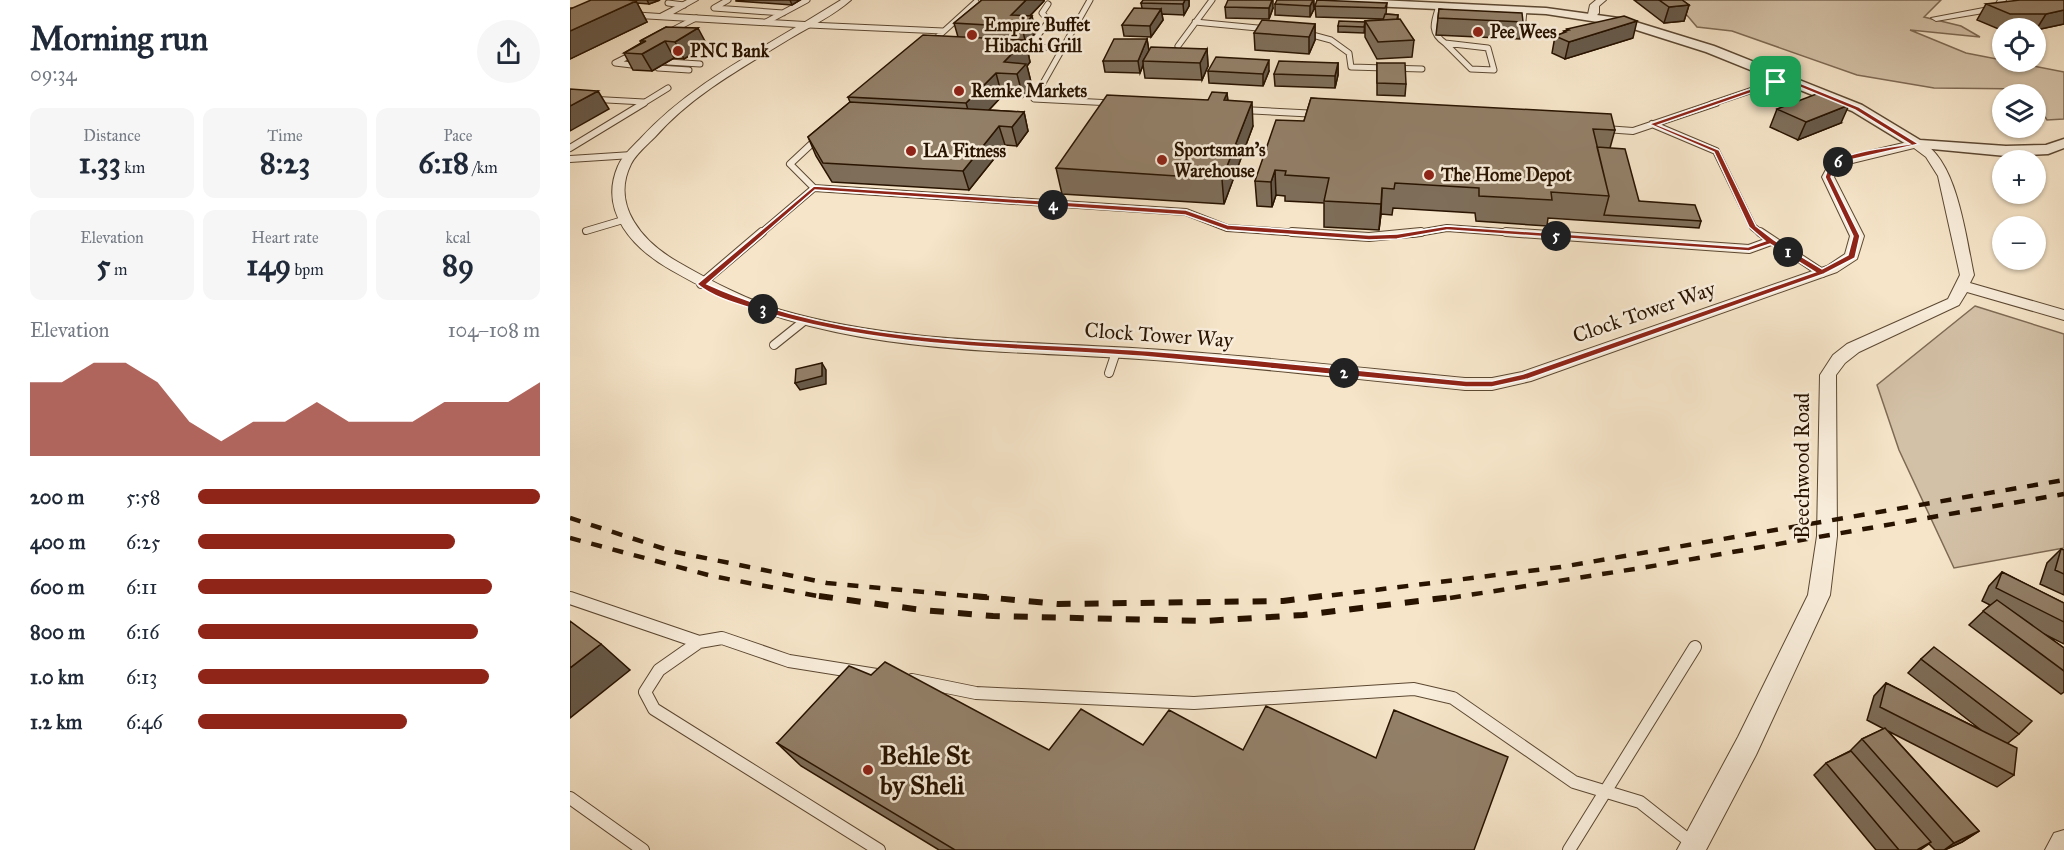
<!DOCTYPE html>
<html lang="en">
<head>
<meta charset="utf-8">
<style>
  :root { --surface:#fff; --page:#f6f6f7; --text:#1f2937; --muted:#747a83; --accent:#8f2418 }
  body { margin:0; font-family:"IM FELL Great Primer",serif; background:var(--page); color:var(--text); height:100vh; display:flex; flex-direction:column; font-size:22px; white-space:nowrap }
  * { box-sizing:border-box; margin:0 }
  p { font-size:20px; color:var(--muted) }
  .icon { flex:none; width:33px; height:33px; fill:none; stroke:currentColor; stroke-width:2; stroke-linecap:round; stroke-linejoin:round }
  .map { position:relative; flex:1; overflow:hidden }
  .side { display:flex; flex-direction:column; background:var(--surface); width:570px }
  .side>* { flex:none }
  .fabs { position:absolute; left:1422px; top:18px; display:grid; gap:12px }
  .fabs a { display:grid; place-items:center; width:54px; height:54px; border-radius:50%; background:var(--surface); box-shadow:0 2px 4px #0004; font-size:30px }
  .pin { position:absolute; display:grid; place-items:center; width:51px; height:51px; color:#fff; margin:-26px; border-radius:12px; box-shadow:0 3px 9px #0006 }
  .km { position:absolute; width:30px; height:30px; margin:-15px; border-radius:50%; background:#222; color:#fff; font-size:16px; line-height:30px; text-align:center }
  .round { display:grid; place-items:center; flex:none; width:63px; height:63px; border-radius:32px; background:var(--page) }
  .headline { display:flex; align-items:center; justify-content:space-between; height:102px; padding:0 30px }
  h1 { font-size:33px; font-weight:700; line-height:45px }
  .figures { display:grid; grid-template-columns:repeat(3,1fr); gap:9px; height:102px; padding:6px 30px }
  .figures div { display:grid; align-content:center; border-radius:12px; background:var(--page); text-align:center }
  .figures b { font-size:30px; font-weight:700 }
  .figures small { font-size:16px; font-weight:400 }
  .figures p { font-size:16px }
  .chart { height:168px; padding:12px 30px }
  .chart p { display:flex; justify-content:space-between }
  .chart svg { width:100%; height:108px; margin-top:6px; fill:var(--accent); opacity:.7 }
  ul { padding:0 30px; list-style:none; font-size:20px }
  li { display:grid; grid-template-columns:96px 72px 1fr; align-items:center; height:45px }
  li i { height:15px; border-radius:8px; background:var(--accent) }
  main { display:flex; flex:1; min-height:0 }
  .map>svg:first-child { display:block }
</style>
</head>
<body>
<main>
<section class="side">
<div class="headline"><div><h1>Morning run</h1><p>09:34</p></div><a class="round"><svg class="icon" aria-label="share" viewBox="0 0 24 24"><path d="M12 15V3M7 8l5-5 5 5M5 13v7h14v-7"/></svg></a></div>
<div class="figures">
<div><p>Distance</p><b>1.33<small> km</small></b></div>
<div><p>Time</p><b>8:23</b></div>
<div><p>Pace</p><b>6:18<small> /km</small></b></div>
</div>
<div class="figures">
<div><p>Elevation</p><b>5<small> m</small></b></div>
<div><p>Heart rate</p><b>149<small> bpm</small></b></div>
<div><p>kcal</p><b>89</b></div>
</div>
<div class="chart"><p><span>Elevation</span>104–108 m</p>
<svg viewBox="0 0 160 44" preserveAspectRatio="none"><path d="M0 44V14L10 14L20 6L30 6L40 14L50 30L60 38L70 30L80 30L90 22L100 30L110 30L120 30L130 22L140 22L150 22L160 14V44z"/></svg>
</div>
<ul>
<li><b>200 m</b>5:58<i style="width:100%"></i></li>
<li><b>400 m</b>6:25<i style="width:75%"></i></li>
<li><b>600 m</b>6:11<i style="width:86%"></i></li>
<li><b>800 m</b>6:16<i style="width:82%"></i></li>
<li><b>1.0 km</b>6:13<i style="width:85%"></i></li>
<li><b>1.2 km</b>6:46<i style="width:61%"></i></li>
</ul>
</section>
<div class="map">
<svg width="1494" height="850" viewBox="0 0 1494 850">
  <rect width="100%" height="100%" fill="#f6e5c9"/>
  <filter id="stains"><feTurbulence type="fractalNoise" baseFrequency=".00333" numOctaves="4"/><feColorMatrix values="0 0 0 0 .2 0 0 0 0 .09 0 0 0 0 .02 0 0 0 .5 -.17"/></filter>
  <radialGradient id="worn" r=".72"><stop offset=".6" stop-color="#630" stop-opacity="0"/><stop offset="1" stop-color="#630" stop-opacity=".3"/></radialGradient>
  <path fill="#d3c1a7" stroke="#7e6a54" stroke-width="1.5" d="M1104,0h267l-17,17 37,9 19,11 -70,-7 56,23 98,19v47l-17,1 -11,-17v-9h-6l-3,-5 -93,-1 -77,-13 -125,-44 -35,-4z
    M1405,306l89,28v214l-110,20 -55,-118 -22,-65z"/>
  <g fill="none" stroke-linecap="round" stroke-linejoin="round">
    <defs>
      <path id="service-far3" d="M158,0l-14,8 69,5
        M520,0l-56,99 78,4
        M98,3l16,2
        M869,6c-5,16 -10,26 6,37
        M940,20l13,1 1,-11
        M196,22l41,-22
        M625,22l73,7
        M239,25l134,6
        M99,32l27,-14
        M735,33l26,7 18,13 2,14 71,2
        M362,42l44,-40
        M875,43l43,5 6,22 -23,-1z
        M446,46l46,2
        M608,46l34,-46
        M459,47l20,-26 -7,-8 6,-9
        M55,58l-10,5 25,3
        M98,62l32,2
        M88,68l31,2
        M0,98l74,4
        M72,104l26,-16
        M1141,104l74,-25"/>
      <path id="service-far2" d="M537,103h5
        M673,110l76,4
        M1082,124l64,27 37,76 9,7
        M1035,129l28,2 83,-28
        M250,136l-30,28 24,24 372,24 41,16 89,6
        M0,148l74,-45
        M0,159l62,-4
        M16,231l37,-11
        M190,234l54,-46
        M842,234l35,-6 81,6"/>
      <path id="service-far1" d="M722,232l77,5 52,-5
        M936,232l243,17 22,-8
        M1190,232l62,41
        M131,284l61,-52
        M204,345l30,-24
        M539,373l7,-21"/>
      <path id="service" d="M0,598l129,44
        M342,680l64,13 218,10 220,-14 39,9 121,84 66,20 52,41
        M0,798l73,52
        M309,850l-225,-141 -9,-17 14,-22 40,-28 23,-4 67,23 94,15
        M999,850l126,-203"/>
      <path id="minor" d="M117,0h11l-25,14 132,8 36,-22h10c-18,16 -40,26 -60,38 -48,29 -99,57 -136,99 -8,8 -19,17 -24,27 -21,42 13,79 47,98 33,19 66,37 103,48 128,37 264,30 396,41 96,7 192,18 288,27h27l30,-6 305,-106 18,-12 5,-18 -28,-59 9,-17 85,-20c41,12 50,99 58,135l-4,8 94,27v10l-97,-28 -8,13 -100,47 -14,11 -9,12 1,161 -7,59 -74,160 -50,95h-29l61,-113 70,-142 9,-59 3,-161 13,-20 14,-11 101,-45 12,-24 -22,-99 -12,-19 -12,-9 -74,18 -6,11 30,59 -7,23 -20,13 -306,109 -39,9h-27c-99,-10 -198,-21 -298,-29 -173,-14 -341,0 -496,-91 -37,-21 -73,-58 -53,-104 4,-10 14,-19 22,-27 44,-48 101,-79 156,-112l-226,-13v-6l90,6z
        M1026,0h10l-7,6v7l-6,6h-6l3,-14z
        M1428,0h8l-5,10 -65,11 -5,-3 63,-12z
        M1494,830v20h-19l9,-17z"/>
      <path id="tertiary" d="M728,0h80l168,8 80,11 88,27 148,59 58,35 86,6 40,-1 18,-6v9l-16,6 -42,2 -95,-9 -59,-36 -146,-59 -82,-26 -78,-12 -242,-11z"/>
    </defs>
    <use href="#service-far3" stroke="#5c4832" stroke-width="7"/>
    <use href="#service-far2" stroke="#5c4832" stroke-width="8"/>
    <use href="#service-far1" stroke="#5c4832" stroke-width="10"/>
    <use href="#service" stroke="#5c4832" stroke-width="14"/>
    <use href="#minor" stroke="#5c4832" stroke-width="2"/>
    <use href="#tertiary" stroke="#5c4832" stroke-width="3"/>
    <use href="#service-far3" stroke="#f9eedc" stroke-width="5"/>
    <use href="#service-far2" stroke="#f9eedc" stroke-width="6"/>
    <use href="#service-far1" stroke="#f9eedc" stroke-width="8"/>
    <use href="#service" stroke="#f9eedc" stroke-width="12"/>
    <use href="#minor" fill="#f9eedc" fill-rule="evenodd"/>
    <use href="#tertiary" fill="#f9eedc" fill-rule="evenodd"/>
    <path stroke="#281300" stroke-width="4.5" stroke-dasharray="11 11" stroke-linecap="butt" d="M0,518l101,33 156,32 162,15
      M0,538l142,38 116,22
      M740,598l251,-31 503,-87
      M880,598l197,-31 417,-73"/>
    <path stroke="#281300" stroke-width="6" stroke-dasharray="14 14" stroke-linecap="butt" d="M249,596l103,14 71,6 212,5 98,-6 157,-19
      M403,596l85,8 225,-3 39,-5"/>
  </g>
  <path fill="#7e6e5a" stroke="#281300" stroke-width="1.5" d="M63,0h27l-11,4 -12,-1 10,19 -77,37v-50l63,-8z
    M166,0h64l-8,5 -56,-4z
    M412,0h62v1l-14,15 6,16 -10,11 4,19 -3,4 5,20 -9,11 -21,-1 -13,14 35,2 4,19 -11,15 -12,-1 -36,45 -137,-8 -16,-26 -8,-19 42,-35 -2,-5 110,-60 -4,-14z
    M619,0v6l-5,9 -22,-1 1,6 -12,17 -27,-1 -2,-11 20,-17 -1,-5z
    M744,0v9l-4,8 -35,-2v-11z
    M1064,0h48l7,5 -5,16 -20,2z
    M1494,0v24l-28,6v-2h-34v2h-1l-24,-10 9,-16z
    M817,3l-1,11 12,1v4l16,21 -2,17 -35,2 -12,-22v-16l18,-2 -67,-2 -1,-11z
    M655,7l48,1 -4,11 -43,-1z
    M869,9l84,13 -3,17 -84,-4z
    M795,22l-1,11 -26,-1v-6z
    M745,24v16l-6,14 -54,-4 -1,-17z
    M96,27l41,18 -23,14 -10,-1 -22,13 -19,-1 -9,-17 17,-10 -1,-2z
    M997,29l66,9 -68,21 -13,-6 3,-17 8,-3 1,-2 3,-1z
    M577,39l2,12 58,-2 1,17 -6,14 -57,-2 -2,-13 -3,8 -35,-1 -2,-11z
    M768,63v12l-3,13 -60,-2 -1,-12z
    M807,63l29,21 -1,12 -28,-1z
    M638,71h61l-6,15 -54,-3z
    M657,93l1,8 25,25 -29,78 -162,-10 -6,-26 152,-68z
    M741,98l304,32 -5,18 29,53 62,20 -2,7 -151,-10 -1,8 -71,-5 -1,-8 -82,-5 -1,7 -11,-1 -2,16 -55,-3v-24l-39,-2v-5l-9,-1 -4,12 -15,-1 -2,-25 49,-60z
    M1207,109l64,14 -43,17 -28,-13z
    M1491,549l3,1v45l-24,-11 7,-21z
    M1432,572l62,31v41l-20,-10 20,14v44l-3,2 -92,-69 21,-20 -8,-4 7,-15z
    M1351,659l98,75 -11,9 6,32 -17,12 -109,-56 91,100 -17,11 -17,8h-10l-6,-6 -9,6h-44l-62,-75 12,-12 24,-12 12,-12 22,-10 -17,-9 7,-24 12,-13 95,47 -73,-57z
    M207,743l272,7 94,-5 100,5 231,100h-535l-138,-84z"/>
  <path fill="#675a4a" stroke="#281300" stroke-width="1.5" d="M77,0h13l-11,4z
    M220,0h10l-8,5z
    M456,0h18v1l-25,26 -8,-12z
    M615,0h4v6l-5,9 -1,-11z
    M702,0h1v8l-4,11v-11z
    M743,0l1,9 -4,8v-11z
    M66,1l11,21 -77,37v-28z
    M1119,5l-5,16 -20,2 5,-16z
    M591,9l2,11 -12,17 -1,-11z
    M1494,10v14l-28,6 10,-16z
    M462,16l4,16 -10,11 4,19 -3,4 5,20 -9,11 -6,-23 -13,-12 21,-22 -3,-13z
    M1067,21l-4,17 -68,21 4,-17z
    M745,24v16l-6,14v-17z
    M128,28l9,17 -23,14 -9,-17z
    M577,39l2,12 -6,10v4l-3,8 -2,-12z
    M95,41l9,17 -22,13 -10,-17z
    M637,49l1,17 -6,14 -2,-17z
    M699,60v11l-6,15v-12z
    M768,63v12l-3,13v-12z
    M426,73l6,23 -29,31 -7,-24z
    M28,91l11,18 -39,22v-25z
    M657,93l2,23 -5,-16z
    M682,102l1,24 -29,78 -2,-25z
    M1279,105l-8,18 -43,17 8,-18z
    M454,112l4,19 -11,15 -5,-19z
    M429,126l6,19 -36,45 -6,-19z
    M705,170l1,25 -4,12 -1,-25z
    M812,188l-1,26 -2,16 2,-26z
    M252,363l4,7v14l-26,6 -5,-7z
    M31,644l29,26 -60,48v-50z
    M1409,831l-17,11 -18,8 10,-7z"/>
  <path fill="#938069" stroke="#281300" stroke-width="1.5" d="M21,0h37l8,1 -66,30v-22z
    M412,0h44l-15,15 21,1 -10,11 -68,-4z
    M573,0h42l-2,4 -42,-1z
    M658,0h44l-3,8 -44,-1z
    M707,0h36l-3,6 -35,-2z
    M747,0l70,3 -2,5 -70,-2z
    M1089,0h23l7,5 -20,2z
    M1450,0h44v10l-18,4h-36l-24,-10z
    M564,8l27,1 -11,17 -28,-1z
    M869,9l83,4 1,9 -85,-4z
    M815,14l13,1 -1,4 -14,1z
    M1054,16l13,5 -68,21 -14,-6 11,-4 -2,-1 5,-1 -2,-1z
    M830,19l14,21 -36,2 -13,-21z
    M692,20l53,4 -6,13 -55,-4z
    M769,21l26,1 -1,5 -26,-1z
    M96,27l32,1 -23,14 -10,-1 -23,13 -18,-1 22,-12h-6z
    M353,35l102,5 -21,22 22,2 -9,10 -21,-1 -30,30 -118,-6z
    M544,39h33l-9,22h-35z
    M581,47l56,2 -7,14 -57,-2z
    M646,57l53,3 -6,14 -55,-3z
    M709,61l59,2 -3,13 -61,-2z
    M807,63h28l1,21 -29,-1z
    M0,89l28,2 -28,15z
    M642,92l15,1 -3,7 28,2 -30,77 -166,-11 51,-73 101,5z
    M1249,93l30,12 -43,17 -29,-13z
    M741,98l300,16 4,16 -22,-1 16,67 -58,-4 1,8 -73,-4v-8l-84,-5 -1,6 -12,-1 -1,16 -57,-3 5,-23 -44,-3 1,-4 -11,-1 -4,12 -16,-1 21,-61 28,1z
    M280,102l174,10 -12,15 -13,-1 -36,45 -140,-8 -15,-26z
    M1027,147l28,2 14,52 56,4 6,16 -97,-6 5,-19z
    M252,363v13l-27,7 1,-14z
    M1491,549l3,1v24l-9,-4z
    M1432,572l62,31v19l-68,-34z
    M1427,600l67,48v23l-81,-60z
    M0,621l31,23 -31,24z
    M1364,647l98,74 -13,13 -98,-75z
    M315,662l164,88 32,-41 62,36 26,-35 74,40 23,-44 110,52 18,-48 114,47 -34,93h-519l-178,-107 72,-77 22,9z
    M1316,683l131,65 -3,27 -134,-68z
    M1315,728l94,103 -25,12 -92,-104z
    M1281,751l80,91 -14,8h-18l-73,-87z"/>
  <path fill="#8f2418" stroke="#fff" stroke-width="1.5" fill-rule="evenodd" d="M1215,77l74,30 60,37 -69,16 -15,7 -4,10 29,59 -5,22 -31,16 -296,105 -36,8h-26c-106,-10 -211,-21 -316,-30 -130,-10 -260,-7 -386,-45 -22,-7 -49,-13 -67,-28l117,-98 372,24 42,15 141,10 28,-1 50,-8 301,21 17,-6 -16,-14 -35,-75 -65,-28zM1215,81l70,29 55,34c-23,4 -54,6 -75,17 -6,3 -8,10 -10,16l28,59 -5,19 -26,14 -48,-29 -18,-14 -37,-76 -61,-25zM245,190l370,25 42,15 142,10 28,-1 50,-9 302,21 21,-7 45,28 -292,102 -31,7h-26c-106,-10 -212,-22 -317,-30 -150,-11 -303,-4 -442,-67z"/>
  <g fill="#8f2418" stroke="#f9eedc" stroke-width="2">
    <circle cx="908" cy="32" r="6"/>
    <circle cx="402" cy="35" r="6"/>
    <circle cx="108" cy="51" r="6"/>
    <circle cx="389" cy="91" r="6"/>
    <circle cx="341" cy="151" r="6"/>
    <circle cx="592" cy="160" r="6"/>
    <circle cx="859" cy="175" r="6"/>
    <circle cx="298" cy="770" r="6"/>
  </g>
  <g text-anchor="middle" stroke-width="5" stroke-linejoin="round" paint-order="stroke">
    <g font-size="18" font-weight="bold" fill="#281300" stroke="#f9eedc" text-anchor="start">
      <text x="414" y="31">Empire Buffet<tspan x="414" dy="21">Hibachi Grill</tspan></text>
      <text x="920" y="38">Pee Wees</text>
      <text x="120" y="57">PNC Bank</text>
      <text x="401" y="97">Remke Markets</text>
      <text x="604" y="156">Sportsman's<tspan x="604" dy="21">Warehouse</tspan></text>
      <text x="353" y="157">LA Fitness</text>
      <text x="871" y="181">The Home Depot</text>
    </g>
    <g font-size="21" fill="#281300" stroke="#f9eedc">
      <text transform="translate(1074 312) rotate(-19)" y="7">Clock Tower Way</text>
      <text transform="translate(589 335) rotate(4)" y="7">Clock Tower Way</text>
      <text transform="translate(1232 466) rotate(-90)" y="7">Beechwood Road</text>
    </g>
    <g font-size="26" font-weight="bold" fill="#281300" stroke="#f9eedc" text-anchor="start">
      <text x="310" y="764">Behle St<tspan x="310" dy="30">by Sheli</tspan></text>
    </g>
  </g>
  <rect width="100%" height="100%" filter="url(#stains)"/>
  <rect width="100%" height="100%" fill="url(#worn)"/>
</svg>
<div class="fabs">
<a><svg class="icon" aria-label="locate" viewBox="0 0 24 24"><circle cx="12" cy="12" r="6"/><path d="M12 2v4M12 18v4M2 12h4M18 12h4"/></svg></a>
<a><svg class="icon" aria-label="layers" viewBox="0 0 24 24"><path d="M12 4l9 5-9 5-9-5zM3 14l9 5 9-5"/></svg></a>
<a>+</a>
<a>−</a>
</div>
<div class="pin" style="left:1206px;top:82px;background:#1e9e55"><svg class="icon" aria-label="arrive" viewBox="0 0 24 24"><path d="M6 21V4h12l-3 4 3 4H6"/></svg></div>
<b class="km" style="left:1218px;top:252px">1</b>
<b class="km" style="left:774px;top:373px">2</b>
<b class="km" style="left:193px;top:309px">3</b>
<b class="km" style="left:483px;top:205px">4</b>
<b class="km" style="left:986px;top:236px">5</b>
<b class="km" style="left:1268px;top:162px">6</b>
</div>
</main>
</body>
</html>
